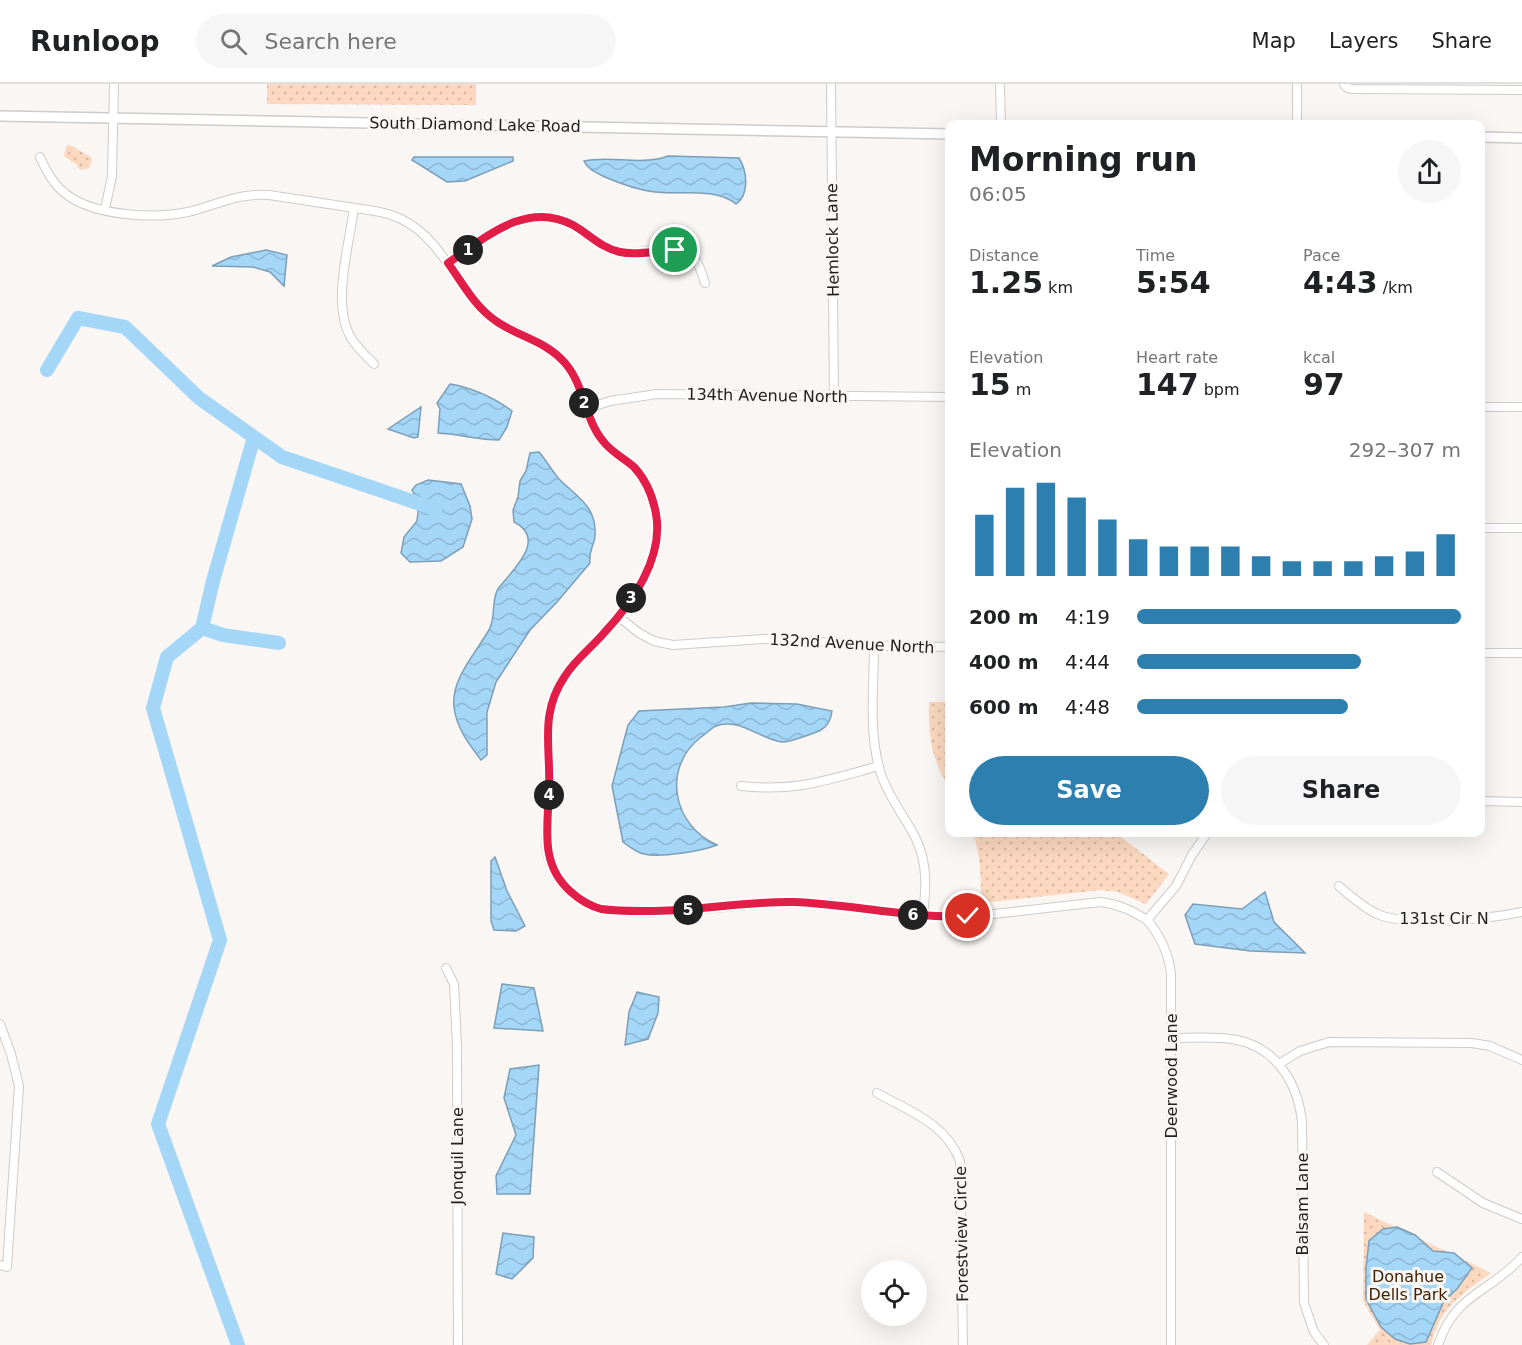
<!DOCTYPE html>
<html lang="en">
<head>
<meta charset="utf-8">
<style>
  :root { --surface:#fff; --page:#f6f6f6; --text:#202124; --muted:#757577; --line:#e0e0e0; --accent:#2d7fb0 }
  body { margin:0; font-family:"DejaVu Sans",sans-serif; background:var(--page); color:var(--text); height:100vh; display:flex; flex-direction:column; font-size:22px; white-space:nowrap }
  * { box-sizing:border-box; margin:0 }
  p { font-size:20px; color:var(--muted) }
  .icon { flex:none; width:33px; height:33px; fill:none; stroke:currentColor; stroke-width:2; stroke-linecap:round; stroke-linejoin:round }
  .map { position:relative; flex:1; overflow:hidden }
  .details { position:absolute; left:945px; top:36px; width:540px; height:717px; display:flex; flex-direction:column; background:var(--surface); border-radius:12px; box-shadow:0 6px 24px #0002 }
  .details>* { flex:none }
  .tools { position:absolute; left:861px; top:1176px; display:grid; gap:12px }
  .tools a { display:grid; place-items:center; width:66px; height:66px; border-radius:50%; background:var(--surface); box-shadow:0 6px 24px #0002; font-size:30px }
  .pin { position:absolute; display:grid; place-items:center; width:51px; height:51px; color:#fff; margin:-26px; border:3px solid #fff; border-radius:50%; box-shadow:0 2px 6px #0007 }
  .km { position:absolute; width:30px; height:30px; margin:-15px; border-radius:50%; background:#222; color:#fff; font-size:16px; line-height:30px; text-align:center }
  .round { display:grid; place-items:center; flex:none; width:63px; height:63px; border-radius:32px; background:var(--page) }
  .head { display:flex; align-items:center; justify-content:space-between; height:102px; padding:0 24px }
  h1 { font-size:33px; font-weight:700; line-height:45px }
  .figures { display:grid; grid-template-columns:repeat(3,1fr); gap:9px; height:102px; padding:6px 24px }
  .figures div { display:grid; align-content:center }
  .figures b { font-size:30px; font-weight:700 }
  .figures small { font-size:16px; font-weight:400 }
  .figures p { font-size:16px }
  .chart { height:168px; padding:12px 24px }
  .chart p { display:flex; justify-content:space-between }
  .chart svg { width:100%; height:108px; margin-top:6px; stroke:var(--accent); stroke-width:6 }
  .primary-button { display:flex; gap:12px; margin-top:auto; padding:12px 24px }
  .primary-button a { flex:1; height:69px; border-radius:36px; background:var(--accent); color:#fff; font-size:24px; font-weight:700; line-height:69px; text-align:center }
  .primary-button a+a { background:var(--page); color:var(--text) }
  ul { padding:0 24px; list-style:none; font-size:20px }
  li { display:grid; grid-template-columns:96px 72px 1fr; align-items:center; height:45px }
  li i { height:15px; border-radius:8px; background:var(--accent) }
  header { display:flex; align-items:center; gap:36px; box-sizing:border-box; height:84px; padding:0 30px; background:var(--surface); border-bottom:2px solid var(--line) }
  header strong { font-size:28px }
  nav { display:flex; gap:33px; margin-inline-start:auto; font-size:21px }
  .search { width:420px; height:54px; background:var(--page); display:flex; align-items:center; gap:15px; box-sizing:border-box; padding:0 21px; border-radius:33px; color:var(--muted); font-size:22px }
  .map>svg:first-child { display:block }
</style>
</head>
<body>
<header>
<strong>Runloop</strong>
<div class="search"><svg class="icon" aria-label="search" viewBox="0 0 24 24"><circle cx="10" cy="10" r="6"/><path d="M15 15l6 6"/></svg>Search here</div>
<nav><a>Map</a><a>Layers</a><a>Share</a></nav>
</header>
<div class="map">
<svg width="1522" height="1261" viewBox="0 0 1522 1261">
  <defs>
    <pattern id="park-dots" width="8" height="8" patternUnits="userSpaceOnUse" patternTransform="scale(1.5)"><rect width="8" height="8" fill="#fbd8bf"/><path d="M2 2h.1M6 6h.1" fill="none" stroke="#d7b9a4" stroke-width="1.8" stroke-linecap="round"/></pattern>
    <pattern id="water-waves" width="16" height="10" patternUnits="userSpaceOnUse" patternTransform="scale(1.5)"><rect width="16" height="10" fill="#a4d6f8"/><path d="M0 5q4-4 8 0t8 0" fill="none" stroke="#8db7d4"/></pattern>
  </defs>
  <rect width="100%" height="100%" fill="#faf6f4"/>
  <path fill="url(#park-dots)" d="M267,0h209v21l-209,-1z
    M70,61l21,12 1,3 -3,8 -9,2 -3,-5 -13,-9 2,-10z
    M929,618h20v85c-18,-27 -21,-54 -20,-85z
    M973,749h143l53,41 -23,30 -28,-12 -17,-2 -120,13c0,-24 0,-47 -8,-70z
    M1364,1128l127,61c-30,22 -51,34 -60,72h-64l13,-15 -17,-29z"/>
  <path fill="url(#water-waves)" stroke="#7c9fb7" stroke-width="1.5" d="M668,72l71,2c8,13 11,36 -3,46 -21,-17 -56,-9 -81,-12 -17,-2 -34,-8 -50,-15 -8,-4 -17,-7 -21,-16 27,-6 57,5 84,-5z
    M414,73h99v4l-48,20 -18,1 -35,-22z
    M266,166l21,5 -3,31 -14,-14 -17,-5 -41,-1 19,-9z
    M450,300c23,4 43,13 62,27l-5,16 -8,13c-20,0 -41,-6 -61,-7l2,-24 -3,-6z
    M421,323l-3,30 -4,1 -26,-9z
    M539,368c7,8 13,19 20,27 18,18 38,27 36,57 -1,11 -7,15 -5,27l-33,39 -27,28 -34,52 -9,30v43l-6,5c-12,-16 -25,-33 -27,-53 -3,-24 16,-47 28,-66 3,-5 8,-11 9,-16 4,-11 1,-27 7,-36 12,-17 51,-49 16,-67l-1,-12 5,-13 2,-16 6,-10 4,-18z
    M428,396l33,4 9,22 2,13 -9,28 -22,14 -31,1 -9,-9 3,-16 13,-16 2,-18 -7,-13 4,-5z
    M751,619l46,1 35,7c-1,8 -4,15 -11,19 -6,3 -34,13 -39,12 -22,-3 -44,-25 -66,-16 -5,2 -10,8 -15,11 -40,31 -28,89 16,108 -15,6 -57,13 -73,9 -7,-1 -15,-8 -21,-12l-11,-56 16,-61 11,-14 85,-4z
    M495,773l12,34 18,35 -9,5 -22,-1 -3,-9v-60z
    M1265,808l9,30 31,31 -54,-2 -56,-7 -10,-29 8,-11 49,5z
    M502,900l32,4 9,43 -49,-3z
    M637,908l22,5 -1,16 -10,26 -23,6 4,-33z
    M539,981l-9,129h-33l-1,-18 20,-41 -12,-37 6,-29z
    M1397,1143l18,8 18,16 21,2 18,15 -15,21 -13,12 -18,41 -16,2 -15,-5 -14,-12 -15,-28v-31l3,-27 14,-12z
    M503,1149l31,4 -1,21 -21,21 -16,-5z"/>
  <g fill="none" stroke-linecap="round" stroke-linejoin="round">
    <path stroke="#a4d6f8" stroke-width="14" d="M47,286l31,-52 47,9 74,71 83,59 153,52
      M202,544l21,7 56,8
      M238,1261l-80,-221 62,-184 -67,-232 14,-51 35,-29 11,-47 41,-144"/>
    <defs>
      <path id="minor" d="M831,0l3,312
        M1000,0l1,40
        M1297,0v40
        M1344,0l2,3 5,2 171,1
        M40,73c7,16 15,30 30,40 29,19 85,22 118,15 30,-7 47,-19 81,-17 26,4 53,8 79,12 18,3 37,4 53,12 38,18 52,59 79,89 22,23 52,25 75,45 28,25 22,48 39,76 10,16 25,24 38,37 18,17 27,44 25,68 -2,38 -31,78 -57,104 -14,15 -30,27 -40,45 -20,37 -9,67 -11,106 0,21 -6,45 -1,67 4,17 16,33 31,43 42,28 159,3 212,3 52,1 103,11 154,15h23l132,-15c18,2 31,8 47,18
        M354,124c-5,37 -22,96 -4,128 6,11 15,19 24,28
        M105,125l7,-33 2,-92
        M448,179c24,-16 55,-44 84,-46 16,-2 34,2 48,11 10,7 18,17 30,21 25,10 53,-7 76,4 13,6 15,18 19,30
        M1480,323h42
        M586,325l24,-8 47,-7 293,3
        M1480,444h42
        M619,533l20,16 15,8 19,4 107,-7 71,7 99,2
        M874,562c0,42 -6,88 7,128 8,24 24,43 35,65 12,25 10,50 7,77
        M1480,569h42
        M741,702c55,6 86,-6 138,-20
        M1480,717l42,1
        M1339,802c12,11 24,21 38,28 31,13 112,5 145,-2
        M446,884l8,16 3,63 1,298
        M0,940l11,30 8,32 -12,181 -7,-2
        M1171,954c21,0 45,-2 66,2 40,8 61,44 65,82l2,181 10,29 10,13
        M1279,980l21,-13 29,-9 143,1 18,3 32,14
        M877,1009c32,18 70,31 83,68l3,184
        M1437,1088l46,31 39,16
        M1171,1261v-372c-3,-21 -10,-37 -24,-53l29,-34 16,-31 16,-23
        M1438,1261c17,-52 52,-52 84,-88"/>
      <path id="tertiary" d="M0,32l950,18
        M1480,53l42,1"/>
    </defs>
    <use href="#minor" stroke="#cecbc8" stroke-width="10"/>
    <use href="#tertiary" stroke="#cecbc8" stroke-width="12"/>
    <use href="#minor" stroke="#fff" stroke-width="8"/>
    <use href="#tertiary" stroke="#fff" stroke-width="9"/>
  </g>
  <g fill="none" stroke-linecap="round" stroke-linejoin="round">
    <defs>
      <path id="route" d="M675,166c-18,0 -37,6 -55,2 -19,-4 -31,-18 -47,-27 -47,-25 -88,13 -125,38 15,21 27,44 48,58 24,17 49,19 69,42 20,23 19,55 38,78 8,11 21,17 31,26 12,13 19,30 22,47 8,44 -24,89 -52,119 -13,15 -29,27 -39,43 -26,38 -14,71 -16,113 -1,38 -10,75 22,103 9,8 19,14 30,17 14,2 28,2 41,2 51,1 101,-10 152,-9 58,2 115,17 174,14"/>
    </defs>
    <use href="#route" stroke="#fff" stroke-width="12"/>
    <use href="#route" stroke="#e11d48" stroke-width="8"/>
  </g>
  <g text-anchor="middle" stroke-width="6" stroke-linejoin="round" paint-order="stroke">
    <g font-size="16" fill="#201f1e" stroke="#faf6f4">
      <text transform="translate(475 40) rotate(1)" y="6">South Diamond Lake Road</text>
      <text transform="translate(832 156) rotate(-91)" y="6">Hemlock Lane</text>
      <text transform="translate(767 311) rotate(1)" y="6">134th Avenue North</text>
      <text transform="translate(852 559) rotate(3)" y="6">132nd Avenue North</text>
      <text x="1444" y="840">131st Cir N</text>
      <text transform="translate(1171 992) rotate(-90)" y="6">Deerwood Lane</text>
      <text transform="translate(457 1072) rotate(-90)" y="6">Jonquil Lane</text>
      <text transform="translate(1302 1120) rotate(-90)" y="6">Balsam Lane</text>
      <text transform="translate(961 1150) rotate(-91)" y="6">Forestview Circle</text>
    </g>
    <g font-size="16" fill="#3f2106" stroke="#faf6f4">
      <text x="1408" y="1198">Donahue<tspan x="1408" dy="18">Dells Park</tspan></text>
    </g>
  </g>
</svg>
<div class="tools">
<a><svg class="icon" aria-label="locate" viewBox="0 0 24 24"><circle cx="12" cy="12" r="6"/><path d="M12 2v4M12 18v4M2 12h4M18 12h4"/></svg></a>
</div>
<div class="pin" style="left:675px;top:166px;background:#1e9e55"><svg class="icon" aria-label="arrive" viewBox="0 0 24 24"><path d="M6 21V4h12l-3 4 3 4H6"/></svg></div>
<div class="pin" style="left:968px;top:832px;background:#d93025"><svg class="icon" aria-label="check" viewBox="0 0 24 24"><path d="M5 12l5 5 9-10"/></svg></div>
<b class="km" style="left:468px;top:166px">1</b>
<b class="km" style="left:584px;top:319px">2</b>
<b class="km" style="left:631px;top:514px">3</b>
<b class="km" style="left:549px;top:711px">4</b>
<b class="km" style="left:688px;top:826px">5</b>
<b class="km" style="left:913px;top:831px">6</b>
<section class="details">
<div class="head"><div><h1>Morning run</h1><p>06:05</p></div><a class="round"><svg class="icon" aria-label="share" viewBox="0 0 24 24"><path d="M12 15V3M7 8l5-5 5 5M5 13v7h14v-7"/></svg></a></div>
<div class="figures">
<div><p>Distance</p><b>1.25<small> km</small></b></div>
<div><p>Time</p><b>5:54</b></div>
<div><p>Pace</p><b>4:43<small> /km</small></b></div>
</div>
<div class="figures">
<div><p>Elevation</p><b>15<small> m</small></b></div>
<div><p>Heart rate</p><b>147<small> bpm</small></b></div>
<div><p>kcal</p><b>97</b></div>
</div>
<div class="chart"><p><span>Elevation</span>292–307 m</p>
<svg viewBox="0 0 160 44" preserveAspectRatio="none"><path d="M5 44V19M15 44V8M25 44V6M35 44V12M45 44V21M55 44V29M65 44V32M75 44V32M85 44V32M95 44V36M105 44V38M115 44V38M125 44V38M135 44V36M145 44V34M155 44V27"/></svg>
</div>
<ul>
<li><b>200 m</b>4:19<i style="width:100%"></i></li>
<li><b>400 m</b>4:44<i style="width:69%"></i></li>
<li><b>600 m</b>4:48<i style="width:65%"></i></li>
</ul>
<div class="primary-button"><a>Save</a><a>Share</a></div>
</section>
</div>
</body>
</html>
